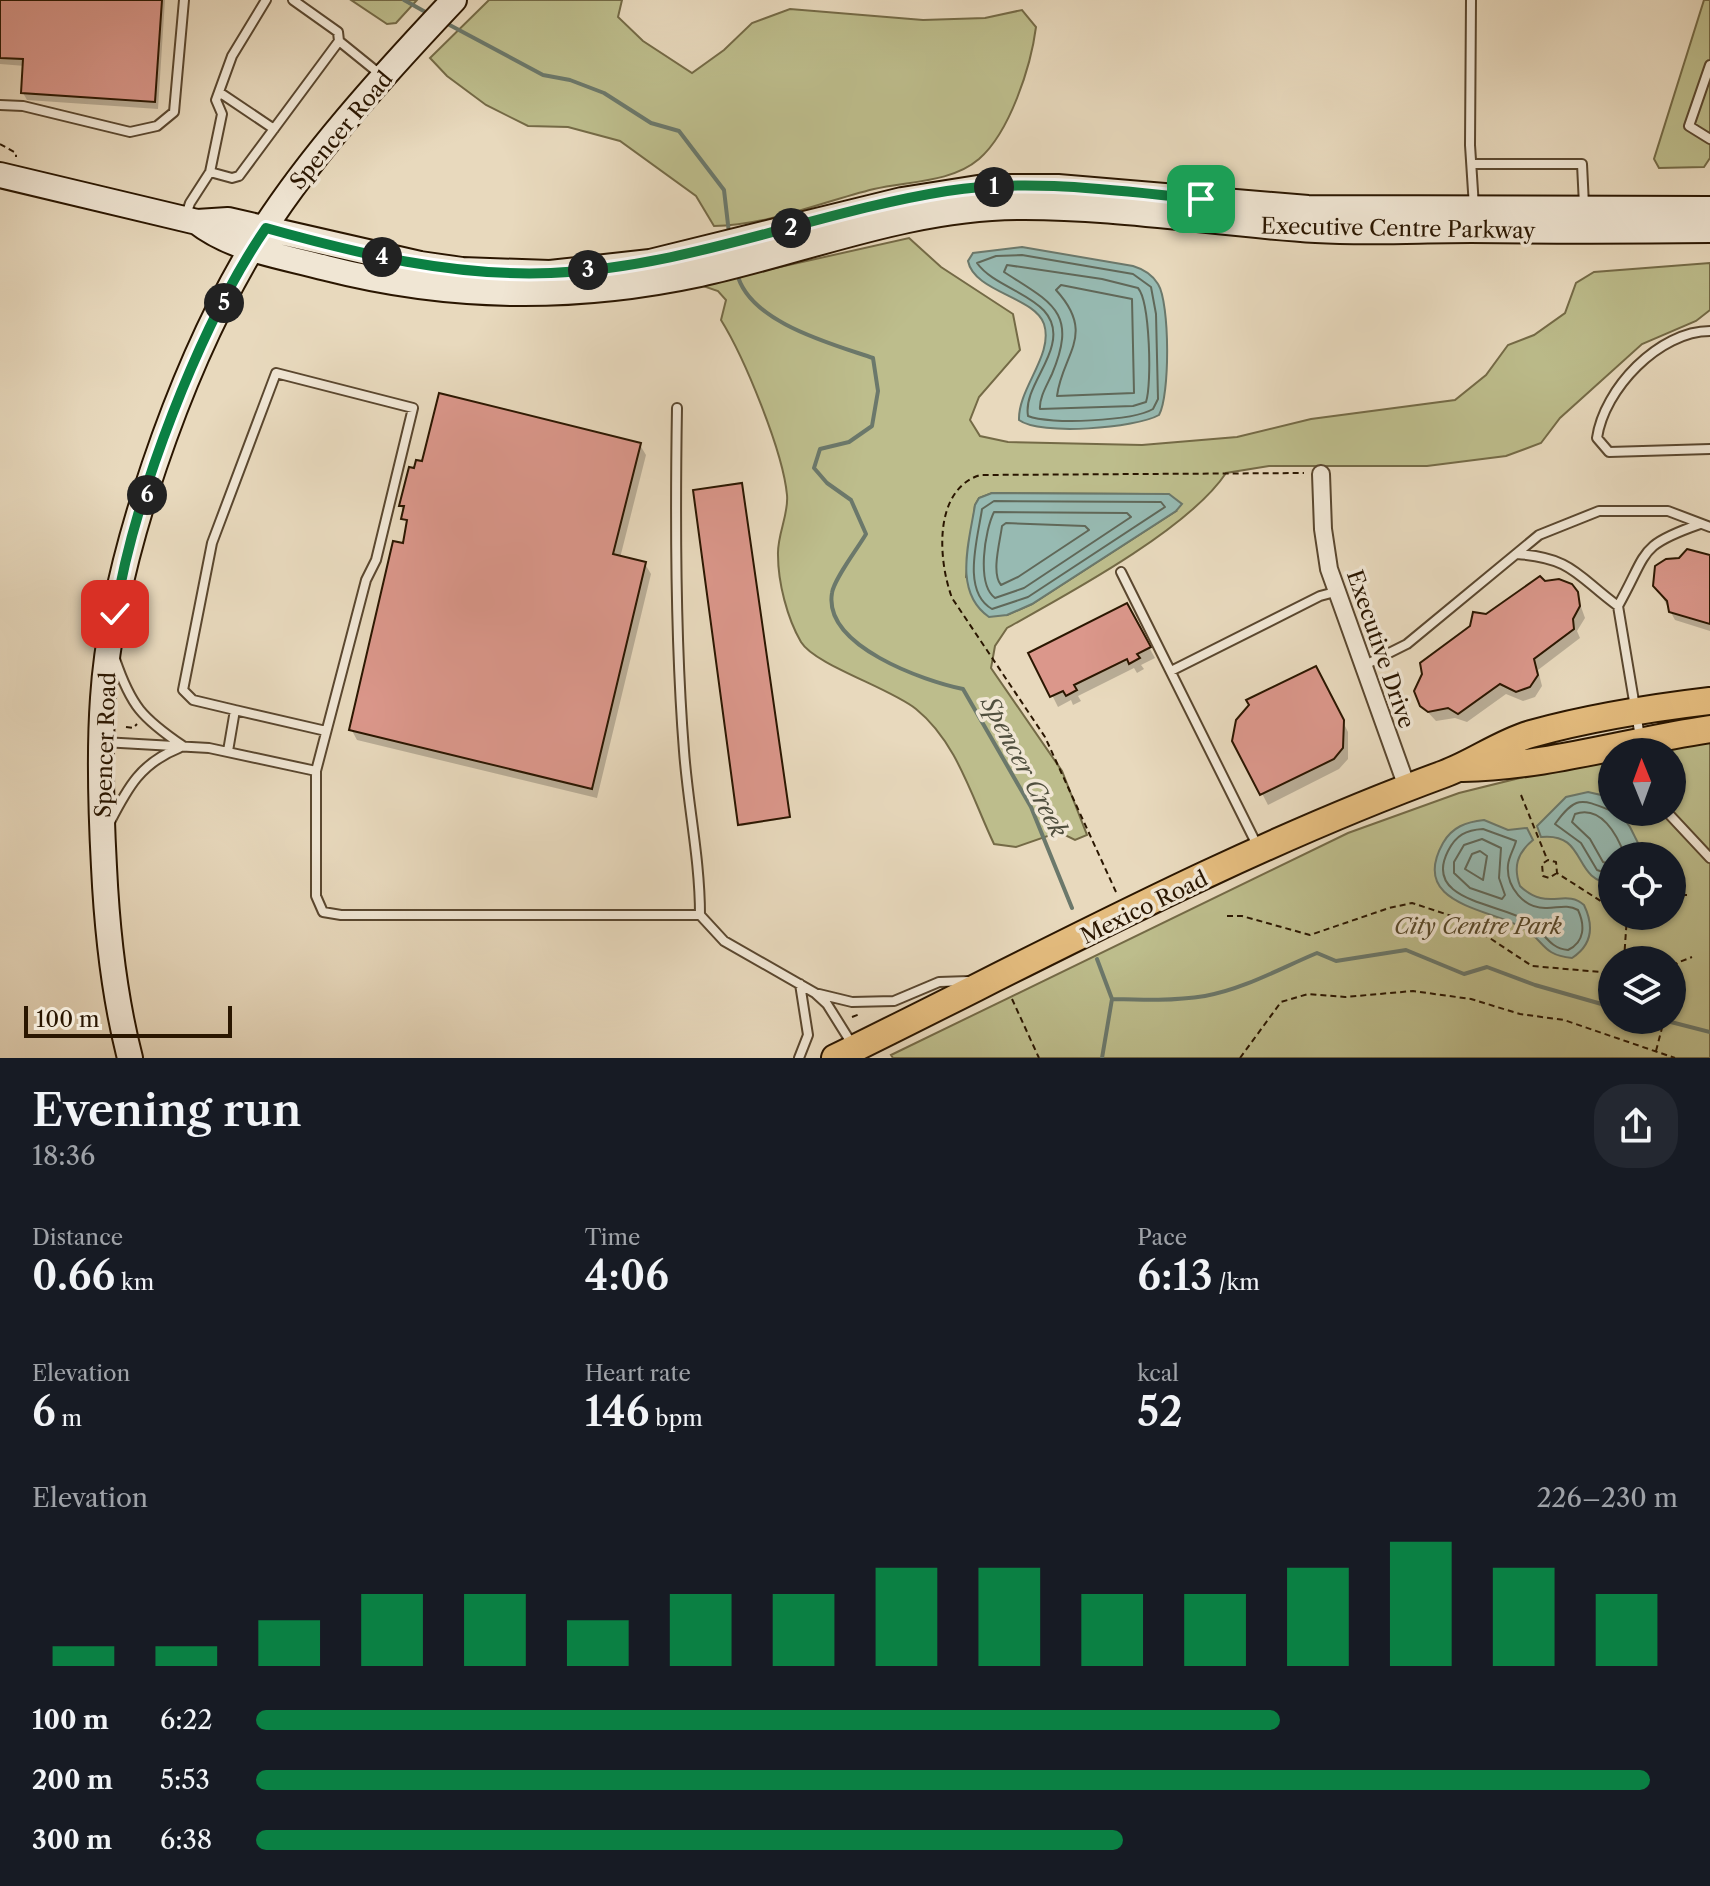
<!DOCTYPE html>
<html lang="en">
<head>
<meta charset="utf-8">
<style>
  :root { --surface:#171b24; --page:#242831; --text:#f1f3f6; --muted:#9ea1a6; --accent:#0b8043 }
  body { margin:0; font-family:"Libre Caslon Text",serif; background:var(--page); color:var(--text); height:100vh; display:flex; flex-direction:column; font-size:30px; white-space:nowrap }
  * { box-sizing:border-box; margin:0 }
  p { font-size:26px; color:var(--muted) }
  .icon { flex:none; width:44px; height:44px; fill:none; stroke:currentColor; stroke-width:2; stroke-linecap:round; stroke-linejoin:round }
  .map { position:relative; height:1058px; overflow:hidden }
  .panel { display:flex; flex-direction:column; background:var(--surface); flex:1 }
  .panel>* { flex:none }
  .needle { width:52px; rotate:359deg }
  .buttons { position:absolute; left:1598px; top:738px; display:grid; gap:16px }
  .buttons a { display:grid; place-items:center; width:88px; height:88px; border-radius:50%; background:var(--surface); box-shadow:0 2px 6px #0004; font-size:40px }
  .scale { position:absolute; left:24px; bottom:20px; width:208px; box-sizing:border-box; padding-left:8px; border:4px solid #2a1600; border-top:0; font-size:22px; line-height:28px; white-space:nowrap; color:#2a1600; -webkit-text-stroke:6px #f0e6d4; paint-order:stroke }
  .pin { position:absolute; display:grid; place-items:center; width:68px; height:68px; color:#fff; margin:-34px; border-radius:16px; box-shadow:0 4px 12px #0006 }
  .km { position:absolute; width:40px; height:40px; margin:-20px; border-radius:50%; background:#222; color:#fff; font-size:22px; line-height:40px; text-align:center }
  .round { display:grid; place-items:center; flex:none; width:84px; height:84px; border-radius:32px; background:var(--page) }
  .overview { display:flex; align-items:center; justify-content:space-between; height:136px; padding:0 32px }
  h1 { font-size:44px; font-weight:600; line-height:60px }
  .stats { display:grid; grid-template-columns:repeat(3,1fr); gap:12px; height:136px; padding:8px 32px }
  .stats div { display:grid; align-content:center }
  .stats b { font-size:40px; font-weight:600 }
  .stats small { font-size:22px; font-weight:400 }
  .stats p { font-size:22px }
  .chart { height:224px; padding:16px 32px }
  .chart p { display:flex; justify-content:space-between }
  .chart svg { width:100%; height:144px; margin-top:8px; stroke:var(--accent); stroke-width:6 }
  ul { padding:0 32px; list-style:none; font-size:26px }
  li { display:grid; grid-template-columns:128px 96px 1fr; align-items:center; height:60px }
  li i { height:20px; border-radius:10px; background:var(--accent) }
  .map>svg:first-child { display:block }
</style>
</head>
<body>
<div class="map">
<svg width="1710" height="1058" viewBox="0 0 1710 1058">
  <rect width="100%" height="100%" fill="#e8d9bd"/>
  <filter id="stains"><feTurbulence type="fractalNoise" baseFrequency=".0025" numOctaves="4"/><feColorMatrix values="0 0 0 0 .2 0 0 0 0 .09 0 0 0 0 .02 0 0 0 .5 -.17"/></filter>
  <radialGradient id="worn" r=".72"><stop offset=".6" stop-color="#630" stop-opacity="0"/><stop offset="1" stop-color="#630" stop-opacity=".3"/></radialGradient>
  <path fill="#bdbd8c" stroke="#746a46" stroke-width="2" fill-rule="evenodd" d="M351,0h66l-21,23 -9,1z
    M489,0h133l-4,17 25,24 49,32 32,-23 28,-27 38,-14 133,11 62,-2 37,-8 14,17c-5,39 -26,105 -57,132 -28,24 -72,22 -105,30 -53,13 -105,36 -160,37l-18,-30 -76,-55 -52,-14 -40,-1 -42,-21 -39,-29 -17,-18z
    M1704,0h6v158l-6,9 -45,1 -5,-9z
    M909,238l32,29 72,47 7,36 -41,47 -9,23 10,16 28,6 134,3 95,-8 74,-18 144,-19 31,-25 22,-30 26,-10 31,-22 11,-30 18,-11 116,-9v47l-14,11 -54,23 -82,74 -19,25 -35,13 -79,10h-158l-43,7c-37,56 -158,121 -219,155l-12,18 -4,22 71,103 25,64 -12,5 -16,-8 -43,15 -22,-3c-22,-46 -37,-102 -78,-135 -26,-21 -101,-44 -115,-67 -14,-24 -23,-60 -23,-87 -1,-20 11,-41 9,-60 -4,-44 -43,-138 -66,-175l5,-20 -8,-9 -18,-6zM992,493l152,1 32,17 -144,93 -25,11 -41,-38 9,-72 4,-7z
    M1710,739v319h-817l-2,-3 457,-222 111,-40 153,-38v57h60v-60h-43zM1612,856h60v60h-60zM1612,960h60v60h-60z"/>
  <path fill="#97bab2" stroke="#6b786b" stroke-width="2" d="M1022,247l111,19c10,3 19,8 25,18 12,19 12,112 1,131 -23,13 -119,21 -140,5 -1,-32 35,-65 25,-96 -9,-27 -70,-32 -76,-63l5,-8z
    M992,493l177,1 13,10 -6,7 -144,93 -25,11 -18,2c-36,-25 -20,-74 -14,-112l4,-7z
    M1588,792l13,3 11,9v8h7l11,15 14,28 -32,1v27c-40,-1 -24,-51 -71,-46l-4,-11 29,-29z
    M1484,820l24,10 19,-2 6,12c-16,13 -20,27 -13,46 27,26 45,2 64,19 10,21 8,40 -12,53 -32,-3 -27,-19 -51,-31 -34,-19 -112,-23 -78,-84 9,-16 23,-21 41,-23z"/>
  <path fill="#0003" d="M0,0h165l-7,109 -131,-9 -4,-7 2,-27 -25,-2z
    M640,445l6,10 -26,103 25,6 6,10 -54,224 -240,-58 -6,-11 53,-184 4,-18 -7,-21z
    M742,487l48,331 -49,8 -1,-2z
    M1710,557v74l-35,-11 -21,-38z
    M1575,590l10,28 -8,13 3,7 -42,32 4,16 -7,11 -12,4 -17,-7 -39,28 -12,-4 -19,3 -13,-14 64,-91z
    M1126,606l29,52 -14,7 3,4 -7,4 -3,-5 -56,28 3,5 -8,4 -2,-5 -13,7 -27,-54z
    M1321,678l27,54v27l-9,10 -71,36 -33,-64 16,-36z"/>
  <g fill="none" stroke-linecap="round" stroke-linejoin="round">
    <path stroke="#606859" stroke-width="2" d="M1022,255l111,19 18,13 5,27 2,85 -5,10c-20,12 -104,16 -125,7 -4,-23 19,-48 24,-71 12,-48 -54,-52 -75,-82l19,-7z
      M1007,265l95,14 36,9c12,14 14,96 8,114l-13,4 -93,3c-1,-11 7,-24 12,-35 26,-62 0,-71 -48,-102z
      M1061,285l71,14 2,94 -77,3c5,-42 40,-61 -1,-106z
      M994,501l167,1 4,5 -137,90 -36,12c-31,-18 -14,-71 -10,-100z
      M994,512l133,1 4,4 -107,71 -29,10c-19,-14 -10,-68 -1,-86z
      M1006,523l79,3 4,4 -71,47 -17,8c-10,-12 -1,-43 1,-59z
      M1612,811c-30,-12 -36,-16 -57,13l26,19 16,27 15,5
      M1483,829l33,12c-2,8 -7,15 -8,24 -2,22 16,44 39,43 11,0 20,-4 31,2 7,15 7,32 -10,40 -20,-2 -23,-18 -39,-28 -27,-19 -107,-20 -81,-71 8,-16 18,-21 35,-22z
      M1482,839l19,9 -2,30 6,17 -3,4 -32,-11 -16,-15v-11l10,-17z
      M1480,851l7,5 -4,24 -18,-11 7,-15z
      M1612,865l-9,-3 -13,-23 -18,-17 3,-8c26,-9 42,20 50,42"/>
    <path stroke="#6b786b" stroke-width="4" d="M404,0l25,14
      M444,22l99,53 27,5 34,13 47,30 28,8 45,59 5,43
      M737,273c11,49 95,71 136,85l5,33 -6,35 -23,16 -29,7 -6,19 13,15 24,17 15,34c-8,14 -32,45 -34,59 -9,53 92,88 131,96l68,118 41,101
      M1097,959l15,40 -10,59
      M1112,999c31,1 62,2 93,-3 39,-7 76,-28 112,-43l19,8 70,-11 58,24 23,-7 48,18 77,22
      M1663,1020l47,12"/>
  </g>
  <path fill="#db978b" stroke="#2a1600" stroke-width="2" d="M0,0h162l-7,102 -134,-9 2,-34 -23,-1z
    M439,393l202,50 -28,111 33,8 -54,227 -243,-59 44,-189 10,2 4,-23 -6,-1 3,-13h-5l10,-39 5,1 2,-8 6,1z
    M742,483l48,334 -52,8 -45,-335z
    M1687,549l23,6v69l-41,-12 -2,-11 -14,-15 2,-20 11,-7 13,-1z
    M1540,576l5,5 14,-2 13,5 6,8 2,14 -7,13 1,10 -40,30 4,16 -8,12 -14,5 -16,-8 -42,30 -10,-6 -20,4 -8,-6 -6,-15 8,-17 -2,-11 50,-37 3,-14 13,2z
    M1127,603l24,44 -14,7 3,4 -11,6 -2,-5 -53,26 3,5 -11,6 -3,-5 -13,6 -22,-44z
    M1316,666l28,54 -1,28 -9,11 -74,36 -28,-54 4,-21 13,-15 -3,-5z"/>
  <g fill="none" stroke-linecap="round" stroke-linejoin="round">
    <defs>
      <path id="lane" d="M293,0l45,32 1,9 42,34
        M1471,0l-1,145 4,62
        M1710,65l-21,61 21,13
        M219,92l55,37
        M0,105l23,1 107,26 27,-6 17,-14 10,-112
        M1474,164h108l2,41
        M210,172l12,-58 -6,-14 16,-44 34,-56
        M186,215l4,-12 20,-31 22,6 7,-2 100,-135
        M1710,331c-51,0 -106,58 -113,107l12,14 101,-3
        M677,408c-2,114 -2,229 7,343 4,55 16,108 16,164l24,26 91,52 12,11 25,40
        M1517,554c56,4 60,22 101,52l22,131
        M1121,572l137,275
        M1618,606c31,-55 19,-60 82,-82
        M115,659c16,47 27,59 68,87
        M1363,666l44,-22 132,-109 60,-24h69l42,16
        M1171,671l149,-75 15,-4
        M235,710l91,21
        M103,742l106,6 107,23v125l7,16 18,3h359
        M228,751l7,-41 -42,-10 -10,-10 29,-147 64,-170 137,35 -37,152 -10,20 -50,191
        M1667,812l43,46
        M110,822c18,-35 31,-59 69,-74
        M819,994l33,8 42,-1 45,-19 30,-1
        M799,1058l9,-23 -8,-51"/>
      <path id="street" d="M1321,474l2,55 6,40 78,218"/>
      <path id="secondary" d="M0,175l197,47 31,-2 192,44 42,6 88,3 100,-11 252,-62 82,-13h74l250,21 402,1
        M197,222c36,28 85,34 129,46 125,32 248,33 374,6 105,-23 207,-66 317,-67 100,-1 199,17 299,23 52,3 103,0 155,0 80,1 159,1 239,0
        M130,1058c-16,-62 -23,-128 -26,-191 -3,-56 -5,-113 -1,-169 9,-138 78,-331 149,-450 50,-84 134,-176 202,-248"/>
      <path id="primary" d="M1463,768c82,-1 165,-27 247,-39
        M835,1058c200,-98 399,-207 609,-284 30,-11 56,-31 87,-40 58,-16 120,-26 179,-33"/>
    </defs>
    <use href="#lane" stroke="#5a472f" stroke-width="12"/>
    <use href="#street" stroke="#5a472f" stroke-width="20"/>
    <use href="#secondary" stroke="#2a1600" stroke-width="28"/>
    <use href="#primary" stroke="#2a1600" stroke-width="30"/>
    <path stroke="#2a1600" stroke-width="2" stroke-dasharray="6 4" stroke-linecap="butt" d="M0,144l16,9v4
      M126,727l7,1 4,-4
      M1521,795l26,64
      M1557,873l-8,5 -6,-2 -1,-12 6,-4 8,2 1,11 53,34
      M1116,892l-71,-155 -93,-139c-14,-38 -19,-108 28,-123l324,-2
      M1672,895h15
      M1612,906v2
      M1227,916h15l68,19 79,-27 23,-5 49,16 71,47 80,7
      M1620,916l7,7
      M1624,960l3,-44
      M1672,978l5,-15 15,-6
      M1012,999l27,59
      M852,1017l8,-3
      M1656,1051l8,-31
      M1240,1058l41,-56 27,-8 37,3 68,-6 58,8 49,15 44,6 111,38"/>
    <use href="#lane" stroke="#f0e6d4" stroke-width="8"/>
    <use href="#street" stroke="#f0e6d4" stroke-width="16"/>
    <use href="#secondary" stroke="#f0e6d4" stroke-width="24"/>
    <use href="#primary" stroke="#e4bc7e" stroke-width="26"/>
  </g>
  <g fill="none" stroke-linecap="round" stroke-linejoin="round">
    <defs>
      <path id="route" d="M115,614c19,-117 84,-288 151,-386 93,26 188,49 285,45 136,-5 263,-61 396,-82 84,-13 170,0 254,8"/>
    </defs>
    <use href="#route" stroke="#fff" stroke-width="16"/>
    <use href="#route" stroke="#0b8043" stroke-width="10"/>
  </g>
  <g text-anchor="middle" stroke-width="7" stroke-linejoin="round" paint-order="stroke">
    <g font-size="22" fill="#2a1600" stroke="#f0e6d4">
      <text transform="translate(341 130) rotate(-50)" y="8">Spencer Road</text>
      <text transform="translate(1398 228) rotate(1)" y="8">Executive Centre Parkway</text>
      <text transform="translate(1381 649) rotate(71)" y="8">Executive Drive</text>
      <text transform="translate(105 745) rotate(-88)" y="8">Spencer Road</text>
      <text transform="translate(1144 907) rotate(-26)" y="8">Mexico Road</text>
    </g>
    <g font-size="22" font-style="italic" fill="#56482a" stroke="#f0e6d4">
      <text x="1478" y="934">City Centre Park</text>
    </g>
    <g font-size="24" font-style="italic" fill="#504f3e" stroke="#f0e6d4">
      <text transform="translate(1024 767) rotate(62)" y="8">Spencer Creek</text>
    </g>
  </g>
  <rect width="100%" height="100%" filter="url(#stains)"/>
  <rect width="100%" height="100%" fill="url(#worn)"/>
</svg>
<div class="buttons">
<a><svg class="needle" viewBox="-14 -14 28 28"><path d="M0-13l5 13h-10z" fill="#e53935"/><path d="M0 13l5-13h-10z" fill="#9ea1a6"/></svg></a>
<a><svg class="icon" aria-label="locate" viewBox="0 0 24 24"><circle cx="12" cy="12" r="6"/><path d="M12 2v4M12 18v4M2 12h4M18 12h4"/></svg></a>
<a><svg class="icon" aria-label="layers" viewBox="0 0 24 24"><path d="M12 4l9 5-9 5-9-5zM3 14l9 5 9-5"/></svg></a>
</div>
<div class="scale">100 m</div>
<div class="pin" style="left:1201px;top:199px;background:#1e9e55"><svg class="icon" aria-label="arrive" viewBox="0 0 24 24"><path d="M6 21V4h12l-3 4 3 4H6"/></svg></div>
<div class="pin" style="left:115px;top:614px;background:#d93025"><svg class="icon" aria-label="check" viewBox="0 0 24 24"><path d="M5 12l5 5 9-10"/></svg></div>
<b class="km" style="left:994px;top:187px">1</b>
<b class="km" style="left:791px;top:228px">2</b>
<b class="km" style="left:588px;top:270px">3</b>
<b class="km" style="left:382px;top:257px">4</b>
<b class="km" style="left:224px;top:303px">5</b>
<b class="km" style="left:147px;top:495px">6</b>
</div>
<section class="panel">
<div class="overview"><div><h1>Evening run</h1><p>18:36</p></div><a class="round"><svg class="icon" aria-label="share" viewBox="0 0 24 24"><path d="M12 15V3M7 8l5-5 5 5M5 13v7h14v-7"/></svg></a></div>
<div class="stats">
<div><p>Distance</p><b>0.66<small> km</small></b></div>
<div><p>Time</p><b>4:06</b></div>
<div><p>Pace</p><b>6:13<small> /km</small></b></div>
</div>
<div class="stats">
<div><p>Elevation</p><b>6<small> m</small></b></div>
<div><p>Heart rate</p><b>146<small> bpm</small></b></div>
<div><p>kcal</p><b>52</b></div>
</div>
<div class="chart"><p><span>Elevation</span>226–230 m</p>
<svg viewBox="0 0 160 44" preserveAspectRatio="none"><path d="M5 44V38M15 44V38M25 44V30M35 44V22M45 44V22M55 44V30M65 44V22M75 44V22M85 44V14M95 44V14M105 44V22M115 44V22M125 44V14M135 44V6M145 44V14M155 44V22"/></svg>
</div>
<ul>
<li><b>100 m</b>6:22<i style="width:72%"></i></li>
<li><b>200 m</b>5:53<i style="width:98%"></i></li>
<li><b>300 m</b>6:38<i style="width:61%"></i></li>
</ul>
</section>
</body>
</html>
